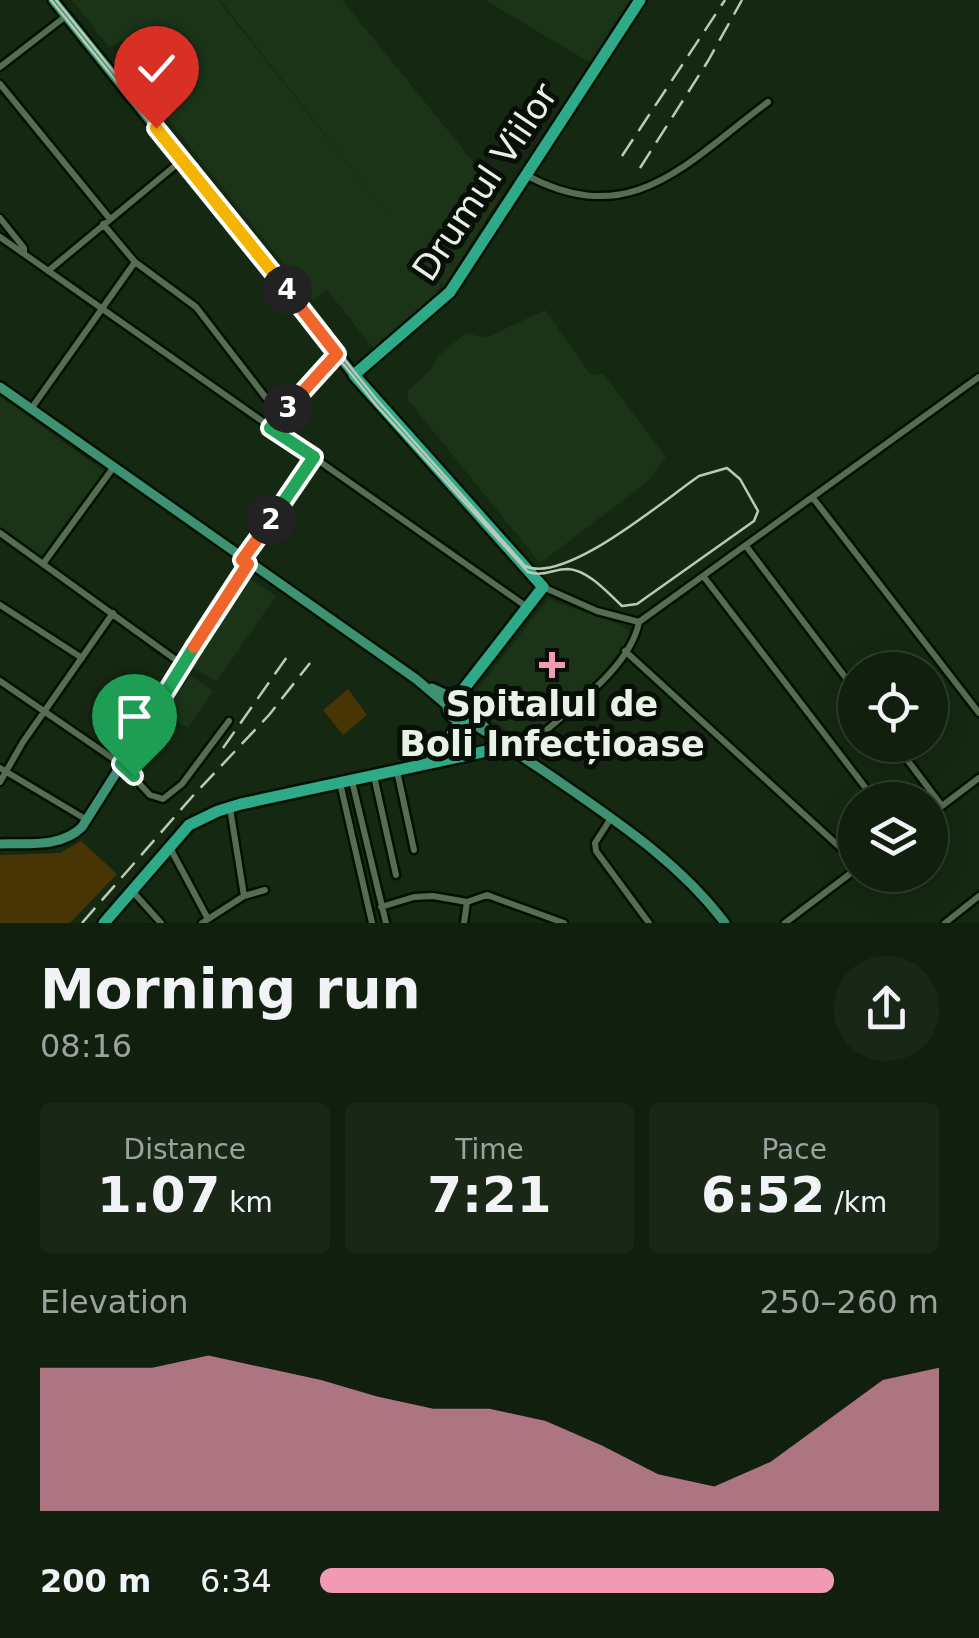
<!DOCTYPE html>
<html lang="en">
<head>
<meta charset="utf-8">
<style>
  :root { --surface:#101f0e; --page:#192717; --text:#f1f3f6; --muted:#9ca29e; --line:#303d2e; --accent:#f09ab4 }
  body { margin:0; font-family:"DejaVu Sans",sans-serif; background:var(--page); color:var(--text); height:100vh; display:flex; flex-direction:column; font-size:38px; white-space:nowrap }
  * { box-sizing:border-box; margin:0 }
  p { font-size:32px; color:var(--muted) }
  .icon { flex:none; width:55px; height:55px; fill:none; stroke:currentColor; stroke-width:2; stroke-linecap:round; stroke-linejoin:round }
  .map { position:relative; height:923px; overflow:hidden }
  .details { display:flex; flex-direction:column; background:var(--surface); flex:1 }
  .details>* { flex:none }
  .controls { position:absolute; left:838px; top:652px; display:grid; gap:20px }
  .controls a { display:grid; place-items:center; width:110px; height:110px; border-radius:50%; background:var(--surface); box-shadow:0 5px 25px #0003,0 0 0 2px var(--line); font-size:50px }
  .pin { position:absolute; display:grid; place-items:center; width:85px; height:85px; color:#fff; margin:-102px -42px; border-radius:50% 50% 50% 0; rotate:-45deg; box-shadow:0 0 10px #0007 }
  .pin .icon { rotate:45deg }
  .km { position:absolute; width:50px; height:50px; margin:-25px; border-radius:50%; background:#222; color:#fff; font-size:28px; line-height:50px; text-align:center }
  .round { display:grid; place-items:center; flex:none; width:105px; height:105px; border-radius:52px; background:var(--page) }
  .headline { display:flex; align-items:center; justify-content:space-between; height:170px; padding:0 40px }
  h1 { font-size:55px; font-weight:700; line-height:75px }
  .stats { display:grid; grid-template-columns:repeat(3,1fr); gap:15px; height:170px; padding:10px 40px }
  .stats div { display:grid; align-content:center; border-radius:10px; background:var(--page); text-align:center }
  .stats b { font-size:50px; font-weight:700 }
  .stats small { font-size:28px; font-weight:400 }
  .stats p { font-size:28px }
  .chart { height:280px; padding:20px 40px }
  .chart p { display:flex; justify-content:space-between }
  .chart svg { width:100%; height:180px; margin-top:10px; fill:var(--accent); opacity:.7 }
  ul { padding:0 40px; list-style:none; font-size:32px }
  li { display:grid; grid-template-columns:160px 120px 1fr; align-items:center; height:75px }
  li i { height:25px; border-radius:12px; background:var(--accent) }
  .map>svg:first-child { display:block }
</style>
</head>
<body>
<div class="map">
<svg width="979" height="923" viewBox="0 0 979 923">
  <rect width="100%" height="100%" fill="#152912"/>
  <path fill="#1b3418" d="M72,0h146l192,243 -190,-243h122l159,196 -57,90 -3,-2 -6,16 -61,49 -47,-59 -14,11 -165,-207 3,-16 -30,-37 -11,7z
    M485,0h149l-43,63z
    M545,310l46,65 12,-1 63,83 -20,26 -106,80 -132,-163v-9l24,-23 5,-11 29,-24 20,5z
    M0,396l105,76 -64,86 -41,-29z
    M247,577l29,19 -60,86 -27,-18z
    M548,599l73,26 12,10 -35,43 -65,60 -10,3 -42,-27 -4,-24z
    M190,675l23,16 -25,37 -24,-13z"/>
  <path fill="#473506" d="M348,689l19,26 -24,20 -20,-25z
    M81,841l36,33 -47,49h-70v-68l60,-2z"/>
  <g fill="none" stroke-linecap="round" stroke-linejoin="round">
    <defs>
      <path id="minor" d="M0,67l66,-51
        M0,84l110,135
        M526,175c106,57 161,-13 242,-73
        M0,218l24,30v5
        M103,224l32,38 61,45 84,109
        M0,237l527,370
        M48,271l134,-111
        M31,409l104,-147
        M271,427l66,-73
        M813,498l166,215
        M0,533l183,132
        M746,546l109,144
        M243,558l71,-101
        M43,564l70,-96
        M704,577l171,223
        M543,587l54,24 42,11
        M0,605l82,53
        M625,651l230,210
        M0,681l121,83 29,31 13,4 19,-15 47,-63
        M896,745l46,61
        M520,754c36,-37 109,-80 119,-132l340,-245
        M0,768l87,52
        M397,771l17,79
        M374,776l22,99
        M352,781l34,142
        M0,782l23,-40 90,-129
        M340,783l32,140
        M230,808l14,88
        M930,815l49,-37
        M611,818l-16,25 1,8 53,72
        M169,846l39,73
        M133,892l28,31
        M381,907l33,-10 19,-1 34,6 20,-7 77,28
        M202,923l42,-27 21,-6
        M464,923l3,-21
        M785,923l70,-53
        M945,923l34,-27"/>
      <path id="major" d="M53,0l301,375
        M0,387l416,292 32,27
        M432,688l20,9
        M471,710c19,30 55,48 83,68 62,43 125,84 171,145
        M463,718l23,14
        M0,844c28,-1 61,4 82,-17l166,-263"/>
      <path id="highway" d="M459,695l84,-108 -189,-212 96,-83 190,-292
        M448 707a12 12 0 1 1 24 0a12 12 0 1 1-24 0Z
        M430,762l16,-18 15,-25
        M104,923l85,-98 29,-14 23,-7 255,-55 7,-6"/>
    </defs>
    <use href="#minor" stroke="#011101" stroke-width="11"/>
    <use href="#major" stroke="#011101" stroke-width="14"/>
    <use href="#highway" stroke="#011101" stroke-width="16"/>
    <use href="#minor" stroke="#566d53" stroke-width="6"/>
    <use href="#major" stroke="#3e9273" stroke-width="9"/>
    <use href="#highway" stroke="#2eaa88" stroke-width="11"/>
    <path stroke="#bac9b8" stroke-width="2.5" d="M51,0l326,406 151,166c15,5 25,-3 40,-3 20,1 40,24 54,37l15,-2 117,-83 4,-10 -18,-32 -13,-11 -28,8c-35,24 -134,109 -174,90l-148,-166 -321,-400"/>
    <path stroke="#bac9b8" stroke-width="2.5" stroke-dasharray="20 10" stroke-linecap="butt" d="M622,156l103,-156
      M640,168l68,-107 34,-61
      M223,748l66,-94
      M82,923l109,-125 78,-83 41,-52"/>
  </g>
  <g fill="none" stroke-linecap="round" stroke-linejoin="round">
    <defs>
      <path id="split-1" d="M134,776l-13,-12 73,-117"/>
      <path id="split-2" d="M194,647l54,-83 -6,-4 29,-40"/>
      <path id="split-3" d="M271,520l43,-63 -44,-29 18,-20"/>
      <path id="split-4" d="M287,290l50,64 -49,54"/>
      <path id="split-5" d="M190,170l97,120"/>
      <path id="split-6" d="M156,128l34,42"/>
    </defs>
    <use href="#split-1" stroke="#fff" stroke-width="20"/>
    <use href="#split-2" stroke="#fff" stroke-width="20"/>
    <use href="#split-3" stroke="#fff" stroke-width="20"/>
    <use href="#split-4" stroke="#fff" stroke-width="20"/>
    <use href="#split-5" stroke="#fff" stroke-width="20"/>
    <use href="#split-6" stroke="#fff" stroke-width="20"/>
    <use href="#split-1" stroke="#22a559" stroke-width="12"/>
    <use href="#split-2" stroke="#f0652b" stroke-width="12"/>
    <use href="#split-3" stroke="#22a559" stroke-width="12"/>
    <use href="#split-4" stroke="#f0652b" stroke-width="12"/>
    <use href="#split-5" stroke="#f5b400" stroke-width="12"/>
    <use href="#split-6" stroke="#f5b400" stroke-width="12"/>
  </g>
  <path fill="#f09ab4" stroke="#070f06" stroke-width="4" d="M547 650h10v10h10v10h-10v10h-10v-10h-10v-10h10z"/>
  <g text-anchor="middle" stroke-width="10" stroke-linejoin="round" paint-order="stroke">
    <g font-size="35" fill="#e7f4e5" stroke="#070f06">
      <text transform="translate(485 182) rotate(-56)" y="12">Drumul Viilor</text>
    </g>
    <g font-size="35" font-weight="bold" fill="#e7f4e5" stroke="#070f06">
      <text x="552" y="716">Spitalul de<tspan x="552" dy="40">Boli Infecțioase</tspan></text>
    </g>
  </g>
</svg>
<div class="controls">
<a><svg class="icon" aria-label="locate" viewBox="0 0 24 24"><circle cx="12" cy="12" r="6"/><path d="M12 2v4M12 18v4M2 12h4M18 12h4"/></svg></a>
<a><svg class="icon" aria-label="layers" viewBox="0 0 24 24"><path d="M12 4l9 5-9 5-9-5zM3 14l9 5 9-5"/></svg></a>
</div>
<div class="pin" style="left:134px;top:776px;background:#1e9e55"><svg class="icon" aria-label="arrive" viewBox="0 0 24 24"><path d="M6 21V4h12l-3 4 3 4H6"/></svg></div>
<div class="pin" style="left:156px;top:128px;background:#d93025"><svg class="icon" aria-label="check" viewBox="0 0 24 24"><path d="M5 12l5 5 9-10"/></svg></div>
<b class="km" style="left:271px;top:520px">2</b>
<b class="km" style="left:288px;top:408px">3</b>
<b class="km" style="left:287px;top:290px">4</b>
</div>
<section class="details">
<div class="headline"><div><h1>Morning run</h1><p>08:16</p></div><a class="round"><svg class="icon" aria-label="share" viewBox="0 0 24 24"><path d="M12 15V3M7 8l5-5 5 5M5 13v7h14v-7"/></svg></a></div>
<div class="stats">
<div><p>Distance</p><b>1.07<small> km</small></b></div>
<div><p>Time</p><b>7:21</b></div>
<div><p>Pace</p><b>6:52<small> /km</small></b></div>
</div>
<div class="chart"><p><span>Elevation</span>250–260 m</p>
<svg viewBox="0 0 160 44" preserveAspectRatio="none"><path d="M0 44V9L10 9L20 9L30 6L40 9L50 12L60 16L70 19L80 19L90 22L100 28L110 35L120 38L130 32L140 22L150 12L160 9V44z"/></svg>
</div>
<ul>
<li><b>200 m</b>6:34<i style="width:83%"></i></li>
</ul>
</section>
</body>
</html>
